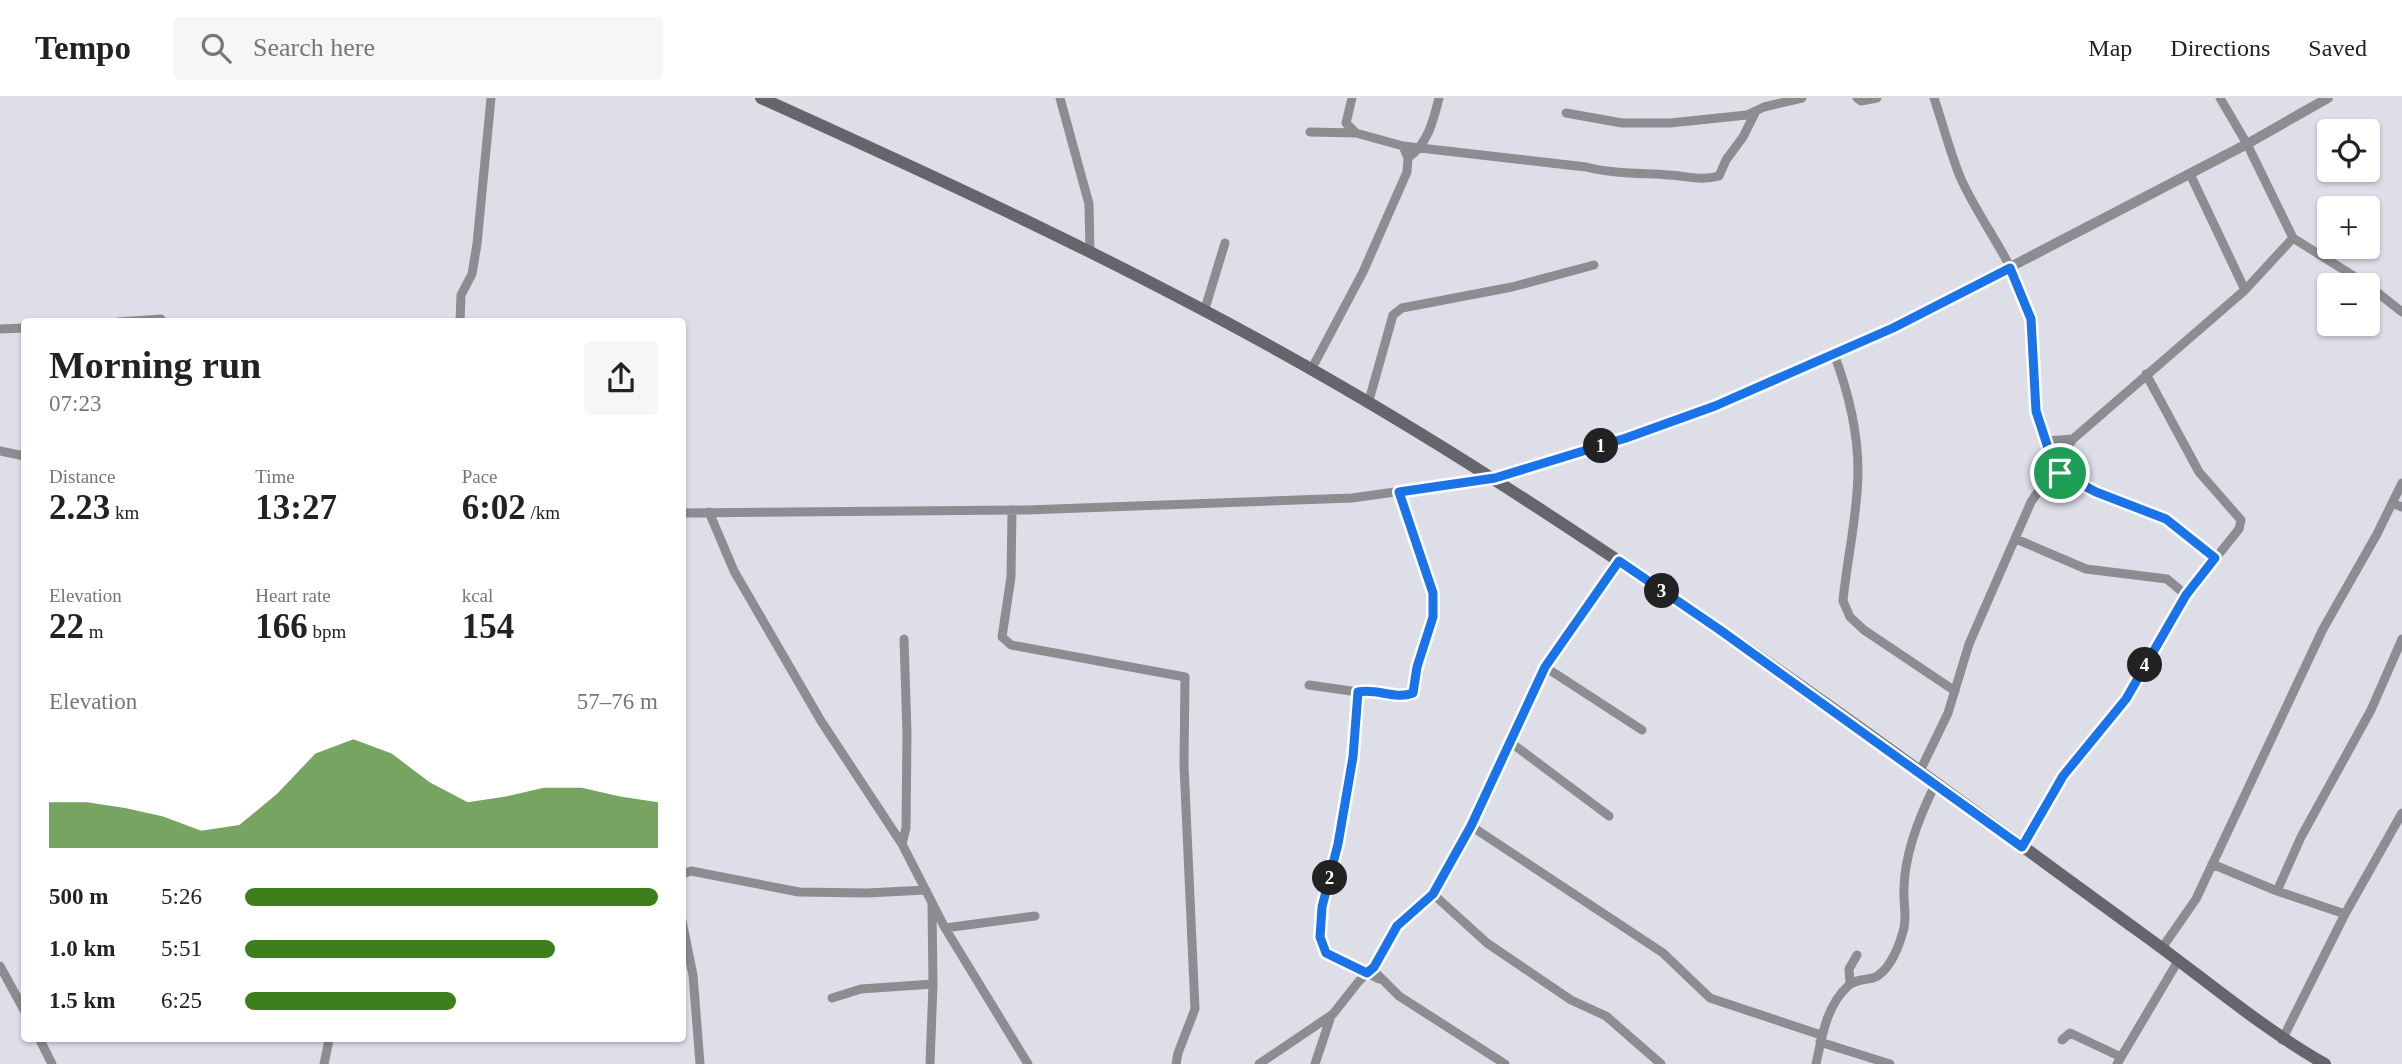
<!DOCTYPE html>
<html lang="en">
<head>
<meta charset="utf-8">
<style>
  :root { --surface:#fff; --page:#f6f6f6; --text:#222; --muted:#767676; --line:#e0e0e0; --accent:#3e7e1d }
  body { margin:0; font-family:"Times New Roman",serif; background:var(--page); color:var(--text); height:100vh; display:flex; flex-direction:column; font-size:26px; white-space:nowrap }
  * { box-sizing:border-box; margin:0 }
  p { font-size:23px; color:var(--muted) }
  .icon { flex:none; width:38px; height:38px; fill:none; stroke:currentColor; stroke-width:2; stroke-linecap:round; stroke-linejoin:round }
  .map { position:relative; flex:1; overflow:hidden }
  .side { position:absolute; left:21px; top:220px; width:665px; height:724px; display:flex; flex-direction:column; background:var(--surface); border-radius:7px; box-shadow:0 2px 5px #0004 }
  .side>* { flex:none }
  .buttons { position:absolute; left:2317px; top:21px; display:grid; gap:14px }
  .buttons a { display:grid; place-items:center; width:63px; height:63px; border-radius:7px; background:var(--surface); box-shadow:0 2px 5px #0004; font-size:35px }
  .pin { position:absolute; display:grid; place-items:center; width:60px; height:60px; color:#fff; margin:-30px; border:4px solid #fff; border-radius:50%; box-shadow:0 2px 7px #0007 }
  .km { position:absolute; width:35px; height:35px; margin:-18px; border-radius:50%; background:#222; color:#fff; font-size:19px; line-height:35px; text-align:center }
  .round { display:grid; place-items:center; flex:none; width:74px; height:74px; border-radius:7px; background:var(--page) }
  .headline { display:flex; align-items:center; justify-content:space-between; height:119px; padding:0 28px }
  h1 { font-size:38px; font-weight:800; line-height:52px }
  .metrics { display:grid; grid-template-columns:repeat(3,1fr); gap:10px; height:119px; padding:7px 28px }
  .metrics div { display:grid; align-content:center }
  .metrics b { font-size:35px; font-weight:800 }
  .metrics small { font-size:19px; font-weight:400 }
  .metrics p { font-size:19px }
  .chart { height:196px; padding:14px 28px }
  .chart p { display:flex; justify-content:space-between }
  .chart svg { width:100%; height:126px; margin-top:7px; fill:var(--accent); opacity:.7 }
  ul { padding:0 28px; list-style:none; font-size:23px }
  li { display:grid; grid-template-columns:112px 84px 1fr; align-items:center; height:52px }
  li i { height:18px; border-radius:9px; background:var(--accent) }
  header { display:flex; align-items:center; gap:42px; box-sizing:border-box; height:98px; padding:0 35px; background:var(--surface); border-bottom:2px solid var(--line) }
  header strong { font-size:33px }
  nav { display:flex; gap:38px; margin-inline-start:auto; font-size:24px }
  .search { width:490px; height:63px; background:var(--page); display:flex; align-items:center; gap:18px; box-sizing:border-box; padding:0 24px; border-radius:7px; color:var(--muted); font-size:26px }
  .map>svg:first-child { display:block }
</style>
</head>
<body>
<header>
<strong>Tempo</strong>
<div class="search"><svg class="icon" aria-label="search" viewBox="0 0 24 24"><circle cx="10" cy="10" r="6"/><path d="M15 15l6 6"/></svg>Search here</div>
<nav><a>Map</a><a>Directions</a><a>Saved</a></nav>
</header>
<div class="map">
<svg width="2402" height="966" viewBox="0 0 2402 966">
  <rect width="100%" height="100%" fill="#dedee9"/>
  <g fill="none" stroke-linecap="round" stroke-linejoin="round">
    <path stroke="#8c8d91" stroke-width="9" d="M1060,0l29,106 1,49
      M1857,0l4,3 16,-3
      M1934,0c9,26 16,55 27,81 21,46 56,87 69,137 12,50 -5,111 29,155 16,20 82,34 106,47 18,9 35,27 50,40
      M2220,0l27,46 46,94 75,47 34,27
      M1566,15l56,10h48l77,-8 17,-8 38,-9
      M1310,34l46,1
      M1403,48l183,21c28,7 55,6 83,8 18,1 32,6 50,1l7,-16 17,-23 13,-26
      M1408,60c20,-15 25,-36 31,-60
      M2190,76l55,116
      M1204,214l21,-69
      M118,224l43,-3 2,3
      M460,224l1,-27 11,-21 5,-30 14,-146
      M0,231l24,-1
      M1834,256c14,37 24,77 24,117 0,43 -11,87 -15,130l7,16 14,13 91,61
      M1311,272l52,-98 44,-100 1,-14 -5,-12 -47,-13 -10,-10 6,-25
      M1368,306l25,-89 9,-7 110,-21 82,-22
      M2046,343l27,-2
      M0,353l24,5
      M2392,405l10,4
      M1012,412l-1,67 -9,60 9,8 174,32 -1,88 11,244 -17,44 -2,11
      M709,414l25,59 87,150 81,123 43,84 83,136
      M682,415l345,-3 325,-12 143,-20
      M2016,441l70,30 81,10 19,16
      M1545,569l97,63
      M1309,587l49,7
      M1510,644l99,74
      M1919,675l29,-60 21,-69 62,-142 42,-63 172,-149 48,-52
      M1471,728l192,127 47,45 111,37
      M902,746l4,-16 1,-95 -3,-94
      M2022,749l41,-71 63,-77 60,-104 53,-66 2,-9 -42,-48 -53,-98
      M2212,766l65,27 68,23
      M682,776l9,-3 108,21 68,1 59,-3
      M2277,793l24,-54 70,-127 31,-71
      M1433,796l54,49 84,57 35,16 55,48
      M682,823l11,54 7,89
      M945,830l90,-12
      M2162,850l34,-49 127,-270 54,-95 25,-51
      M0,868l24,44
      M1378,877l21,21 106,68
      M1379,881l-53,-26 -6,-16 2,-30 16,-64 15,-86 5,-65c19,-4 37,8 55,1l4,-26 16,-50v-24l-34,-101
      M1850,886l-1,-15 8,-14
      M832,900l29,-9 72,-5
      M40,942l12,24
      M2062,942l8,-7 51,24
      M2282,942l63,-126 57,-101
      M1820,944l70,22
      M324,966l5,-24
      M930,966l3,-80 -1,-79
      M1259,966l74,-50 26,-33 15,-14 23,-41 36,-32 38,-68 74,-159 74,-106
      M1315,966l16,-48
      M1816,966c6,-27 10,-58 32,-78 7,-7 16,-6 25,-8 15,-5 25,-29 29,-43 6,-16 1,-32 2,-48 1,-35 16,-72 31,-102
      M2117,966l61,-103"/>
    <path stroke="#8c8d91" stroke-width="10" d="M1495,380l132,-40 88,-32 178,-78 354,-184 81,-46"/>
    <path stroke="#65656c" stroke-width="12" d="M761,0c175,79 349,159 516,252 152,84 296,179 439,277 145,99 286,205 428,308 61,44 116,92 181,129"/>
  </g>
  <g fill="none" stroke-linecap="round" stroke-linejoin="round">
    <defs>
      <path id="route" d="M2010,170l21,51 5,92 15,46 9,16 36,19 70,27 49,39 -29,37 -60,104 -63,77 -41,71 -302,-217 -101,-69 -74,106 -74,159 -38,68 -36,32 -23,41 -7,6 -41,-20 -6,-16 2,-30 16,-63 15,-87 5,-65c19,-4 37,8 55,1l4,-26 16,-50v-24l-34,-101 96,-14 131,-40 89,-32 178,-78z"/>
    </defs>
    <use href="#route" stroke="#fff" stroke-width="14"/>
    <use href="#route" stroke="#1a73e8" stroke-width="9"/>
  </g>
</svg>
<div class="buttons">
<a><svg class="icon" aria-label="locate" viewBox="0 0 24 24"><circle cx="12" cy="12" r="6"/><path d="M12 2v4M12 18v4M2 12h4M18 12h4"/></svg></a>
<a>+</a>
<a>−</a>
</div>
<div class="pin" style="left:2060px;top:375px;background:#1e9e55"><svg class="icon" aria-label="arrive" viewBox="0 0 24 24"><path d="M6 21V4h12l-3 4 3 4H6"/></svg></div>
<b class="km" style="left:1601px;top:348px">1</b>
<b class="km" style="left:1330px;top:780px">2</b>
<b class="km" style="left:1662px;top:493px">3</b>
<b class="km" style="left:2145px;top:567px">4</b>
<section class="side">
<div class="headline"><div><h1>Morning run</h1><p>07:23</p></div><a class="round"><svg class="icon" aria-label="share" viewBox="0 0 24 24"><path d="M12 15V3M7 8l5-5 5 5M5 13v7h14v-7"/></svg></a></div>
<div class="metrics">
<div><p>Distance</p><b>2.23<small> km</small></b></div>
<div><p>Time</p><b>13:27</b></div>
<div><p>Pace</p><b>6:02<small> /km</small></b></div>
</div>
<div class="metrics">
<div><p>Elevation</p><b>22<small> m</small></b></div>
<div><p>Heart rate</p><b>166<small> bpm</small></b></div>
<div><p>kcal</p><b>154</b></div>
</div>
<div class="chart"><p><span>Elevation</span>57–76 m</p>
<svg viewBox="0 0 160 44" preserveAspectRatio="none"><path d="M0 44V28L10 28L20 30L30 33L40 38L50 36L60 25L70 11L80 6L90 11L100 21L110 28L120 26L130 23L140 23L150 26L160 28V44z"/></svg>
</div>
<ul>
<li><b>500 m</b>5:26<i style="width:100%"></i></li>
<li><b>1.0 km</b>5:51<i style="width:75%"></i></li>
<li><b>1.5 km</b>6:25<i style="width:51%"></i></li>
</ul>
</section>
</div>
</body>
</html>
